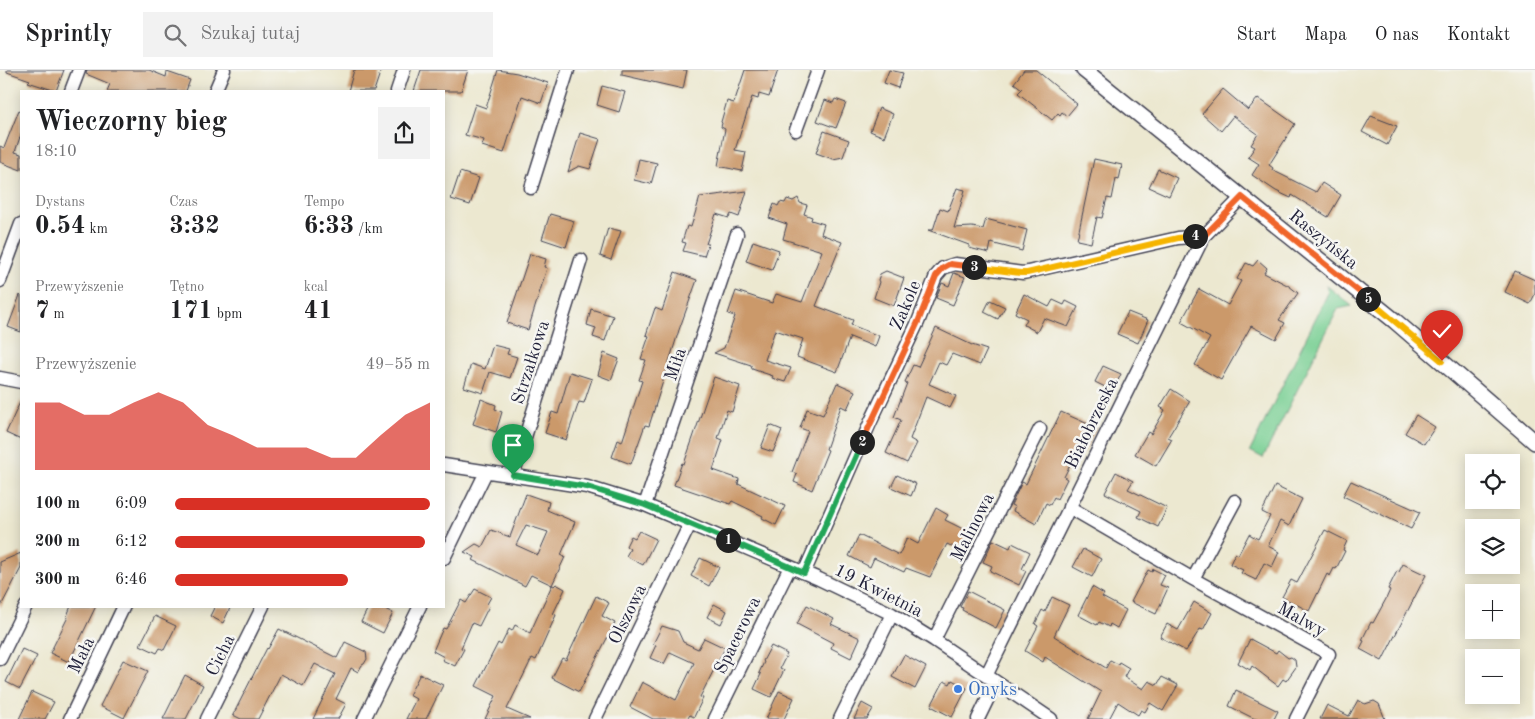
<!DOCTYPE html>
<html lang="pl">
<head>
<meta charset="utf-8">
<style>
  :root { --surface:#fff; --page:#f2f2f2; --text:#202124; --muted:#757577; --line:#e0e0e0; --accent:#d93025 }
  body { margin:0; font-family:"Old Standard TT",serif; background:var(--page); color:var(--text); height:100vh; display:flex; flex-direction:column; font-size:19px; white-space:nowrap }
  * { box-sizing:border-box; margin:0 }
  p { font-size:16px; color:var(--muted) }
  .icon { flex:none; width:28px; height:28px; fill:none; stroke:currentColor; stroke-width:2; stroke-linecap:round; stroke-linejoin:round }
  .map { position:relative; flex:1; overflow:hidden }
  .side { position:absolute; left:20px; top:20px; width:425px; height:518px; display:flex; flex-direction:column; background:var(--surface); border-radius:0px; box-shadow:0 2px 12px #0003 }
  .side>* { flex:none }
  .tools { position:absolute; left:1465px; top:384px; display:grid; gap:10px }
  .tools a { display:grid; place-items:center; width:55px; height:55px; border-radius:0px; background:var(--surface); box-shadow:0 2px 12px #0003; font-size:25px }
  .pin { position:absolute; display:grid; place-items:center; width:42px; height:42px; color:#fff; margin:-51px -21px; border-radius:50% 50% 50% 0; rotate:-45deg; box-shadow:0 0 5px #0007 }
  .pin .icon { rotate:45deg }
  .km { position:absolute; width:25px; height:25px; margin:-12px; border-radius:50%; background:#222; color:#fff; font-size:14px; line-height:25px; text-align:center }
  .round { display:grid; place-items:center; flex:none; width:52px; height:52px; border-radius:0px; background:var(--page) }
  .head { display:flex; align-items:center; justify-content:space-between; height:85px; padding:0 15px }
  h1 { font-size:28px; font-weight:600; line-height:38px }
  .metrics { display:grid; grid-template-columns:repeat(3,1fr); gap:8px; height:85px; padding:5px 15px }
  .metrics div { display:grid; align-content:center }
  .metrics b { font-size:25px; font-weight:600 }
  .metrics small { font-size:14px; font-weight:400 }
  .metrics p { font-size:14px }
  .chart { height:140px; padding:10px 15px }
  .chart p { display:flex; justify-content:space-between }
  .chart svg { width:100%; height:90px; margin-top:5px; fill:var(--accent); opacity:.7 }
  ul { padding:0 15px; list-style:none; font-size:16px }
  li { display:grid; grid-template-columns:80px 60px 1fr; align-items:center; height:38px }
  li i { height:12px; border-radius:6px; background:var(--accent) }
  header { display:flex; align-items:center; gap:30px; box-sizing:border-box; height:70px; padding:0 25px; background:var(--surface); border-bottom:1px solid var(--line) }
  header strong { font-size:24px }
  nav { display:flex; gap:28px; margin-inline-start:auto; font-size:18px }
  .search { width:350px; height:45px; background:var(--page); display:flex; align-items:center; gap:12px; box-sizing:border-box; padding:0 18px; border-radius:0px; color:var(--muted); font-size:19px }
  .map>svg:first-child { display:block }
</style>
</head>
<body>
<header>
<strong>Sprintly</strong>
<div class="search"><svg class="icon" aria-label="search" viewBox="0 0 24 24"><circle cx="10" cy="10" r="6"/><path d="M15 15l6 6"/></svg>Szukaj tutaj</div>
<nav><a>Start</a><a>Mapa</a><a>O nas</a><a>Kontakt</a></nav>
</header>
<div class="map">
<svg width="1535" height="649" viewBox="0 0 1535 649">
  <rect width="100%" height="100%" fill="#f6f6f2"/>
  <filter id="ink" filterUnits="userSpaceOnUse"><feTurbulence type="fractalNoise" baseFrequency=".02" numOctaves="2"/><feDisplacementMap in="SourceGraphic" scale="10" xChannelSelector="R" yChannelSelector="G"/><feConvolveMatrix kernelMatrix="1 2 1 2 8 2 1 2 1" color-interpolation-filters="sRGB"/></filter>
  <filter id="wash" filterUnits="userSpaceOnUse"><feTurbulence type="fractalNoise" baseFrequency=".0096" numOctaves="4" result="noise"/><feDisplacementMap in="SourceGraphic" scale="20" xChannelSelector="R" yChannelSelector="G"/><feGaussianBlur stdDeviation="1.12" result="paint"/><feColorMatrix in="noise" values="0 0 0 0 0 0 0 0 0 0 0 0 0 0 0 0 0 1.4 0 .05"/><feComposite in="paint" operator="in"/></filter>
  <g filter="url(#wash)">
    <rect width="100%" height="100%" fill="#ece8d0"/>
    <path fill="#78cf93" stroke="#4d7867" d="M1326,215l26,21 -14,3 -75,149 -13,-7 78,-158z"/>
    <g id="blocks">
      <path fill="#cb996a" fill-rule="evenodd" d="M7,0h57l-8,21 -28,-9 2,-2 -23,-8z
        M87,0h62l17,7 1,-5 23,8 -4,11h-79l3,-7 -24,-10z
        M354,0h27l-7,21h-26z
        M421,0h47l-7,21h-47z
        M498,0l19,3 31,10 -7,20 -19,-7 -18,57 -22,-7 2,-6 -19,-5 10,-31 11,4z
        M622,0h65l-4,19 -61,-14z
        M745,0h33l-9,27 -10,-3 -1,5 -6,-2 -17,53 11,2 -4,19 -24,-5 7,-37 -4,-2 1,-4 -1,-1 6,-21 7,2z
        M889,0l14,3 -5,15 -14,-5z
        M1024,0h12l41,34 -10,12 -5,-4 -2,3 -2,-2 -6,7 -34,-27 4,-4 -8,-6z
        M602,16l23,6 -6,20 -22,-7z
        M1223,19l25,21 10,-12 37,26 -26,41 4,3 -1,2 44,22 6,-9 19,12 -13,22 -36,-22 -1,3 -15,-7 -24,-16 7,-11 -11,-7 7,-10 -4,-2 7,-11 -25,-18 -12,15 -19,-17z
        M835,29l11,4 -10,25 -19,-7 8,-21 8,3z
        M879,38l14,6 -9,23 -14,-6z
        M19,40l2,1v23l-6,18 6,2v16l-21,-8v-16l4,2z
        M1371,46l26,10 -10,19 -25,-13z
        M824,61l25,9 -6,17 -10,2 -17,-6z
        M580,63l20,6 -10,30 -11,-3 -11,6z
        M639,89l18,4 -6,21 -17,-4z
        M1094,89l28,6 -3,15 -3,-1 -4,20 -5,-1 -5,20 -5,-1 -6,26 -14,-3z
        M1158,99l19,9 -8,18 -20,-9z
        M460,102l19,6 -9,27 -19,-6z
        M957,118l8,2 -11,38 18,-1 11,2 3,-10 41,11 -5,21 -31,-8 -2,10 -20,-5v-3l-41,-15h5l7,-22 8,3z
        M747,121l-8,26 -8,-3 -2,4 -13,-4 -10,30h2l-4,12 -21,-5 3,-8 -4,-1 5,-16 4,1 9,-30z
        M798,128l2,5 7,2 -3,9 8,3 -1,3 13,4 -3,10 21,8 -26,64 37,14 -2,5 28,11 -4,11 -25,-10 -13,35 -40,-15 6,-18 -28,-9 -10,30 26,8 -6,14 -13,-4 1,-2 -21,-7 -1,-4 -37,-12 10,-5 11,-32 -7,-2 8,-23 36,12 4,-9 26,8 20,-51 -39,-12 4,-15 -18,-6 5,-14 4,2 2,-4 5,1 2,-4 6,2z
        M550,144l24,7 -8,26 -24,-8z
        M608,158l13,3 -10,29 -11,-4z
        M753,171l26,9 -7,20 -26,-9z
        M530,184l16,5 -2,8 3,1 -19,62 -21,-7z
        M1258,190l9,8 -3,5 25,13 9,7 -19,27 6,3 -9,16 -25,-13 -30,54 -26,-15 15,-27 -29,-16 18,-33 29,16 13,-24 -4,-2 9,-16 7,3z
        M886,201l18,7 -10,28 -20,-8 5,-16 -1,-2 2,-6z
        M1515,201l20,9v14l-5,10 -25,-12z
        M675,202l22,8 -18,50 -30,96 -4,-1 -14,39 -19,-7 6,-17 4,2 20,-61 -3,-1 7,-20 -5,-1 8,-23 -3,-1 9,-27 7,3z
        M954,203l11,4 -12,28 -17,-7 6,-15 7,3z
        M1024,224l25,13 4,-7 11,5 2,-4 12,6 -10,20 -24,-9 -7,14 -13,-7 3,-6 -12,-6z
        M20,225l1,1v36l-13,-5z
        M990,230l15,7 -7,12 -14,-7z
        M591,239l22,7 -8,25 -12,-4 3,-9 -9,-3z
        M1128,242l20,8 -10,23 -21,-9z
        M936,258l36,17 15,5 -7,15 -28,-11 -6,11 -7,-3 -10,22 27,12 -6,12 -24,-11 -16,42 7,4 -10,20 -21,-10 15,-33 -7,-3 13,-34 -2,-1 8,-17 5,2z
        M493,275l16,4 -2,5 10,3 -7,21 -20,-6 -7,21 -19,-6 7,-23 14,5z
        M604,283l15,6 -8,21 -13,-5z
        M1103,296l18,8 -8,17 -18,-9z
        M570,302l22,7 -8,24 -5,-1 -13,38 -21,-7 7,-21 6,2z
        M714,307l26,9 -8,26 -5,-2 -9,28 5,2 -10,30 26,9 -1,5 47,22 -9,19 -14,-7 1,-2 -31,-15 -2,3 -56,-19 8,-22 2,1z
        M837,313l18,8 -8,18 -6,-3 -15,43 2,1 -16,40 -18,-8 3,-8 -5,-2 16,-41 -8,-3 7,-19 16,6z
        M1171,319l19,12 -22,36 4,2 -16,27 -21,-12 13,-22 3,2 14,-24 -5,-3z
        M481,329l15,6 -1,4 7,3 -6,20 -23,-8z
        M21,330v40l-15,-7z
        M1061,342l36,16 -14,26 -6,-3 -13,26 3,2 -10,20 -3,-2 -4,8 -4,-2 -10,21 -23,-13 2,-4 -4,-2 11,-23 4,2z
        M1416,345l19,12 -11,17 -19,-11z
        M770,355l12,5 -9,22 -12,-4z
        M1116,402l17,9 -5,8 39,19 -9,19 -20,-10 3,-6 -36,-18z
        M897,405l19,9 -5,12 -20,-9z
        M1351,411l69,31 -9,17 -68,-33z
        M1275,416l27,13 -13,27 -9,-5 -12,25 11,6 -7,15 -8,-4 -8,17 -15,-7 2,-3 -13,-6 5,-11 3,2 11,-21 9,5 12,-23 -8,-4z
        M526,424l23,8 -2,8 28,12 -14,33 4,2 -13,28 -21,-10 -6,11 -52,-26 2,-3 -11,-5 12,-8 6,3 9,-17 19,7zM526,455l22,7 -10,23 -22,-10z
        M936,438l12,7 -3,5 32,16 -9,18 -21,-10 -17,33 -24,-9 -2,4 -30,-14 -4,9 -21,-11 10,-21 40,20 8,-17 11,6z
        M1325,460l22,11 -4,9 2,1 -9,18 -2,-1 -4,8 -3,-2 -18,37 -27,-14 9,-17 6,3z
        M639,461l17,8 -13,26 -17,-9 4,-7 -4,-3 5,-10 4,2z
        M993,470l17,8 2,-5 18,9 -8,17 4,2 -7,14 -29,-14 2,-5 -9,-4z
        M1083,479l18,10 -9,18 -19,-10z
        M21,483v15l-21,40v-46z
        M700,488l19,9 -10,19 -18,-10z
        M1403,494l23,11 -44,86 -22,-12 4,-8 -2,-1 9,-18 2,1 13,-24 4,-9 -2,-1 9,-18 2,1z
        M1153,499l12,6 -5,10 8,3 -12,26 -25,-12 17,-32 4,2z
        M556,514l9,5 -12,25 3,1 -20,45 -4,-2 -25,51 23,10h-45l11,-23 -20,-10 22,-43 3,2 8,-16 3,2 3,-6 15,8 22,-48 2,1z
        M1092,517l12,7 -2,3 24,13 -9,18 -7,-4 -1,3 -10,-5 -2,3 -19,-10z
        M475,519l16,8 -4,7 2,2 -10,20 -7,-3 -11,25 3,1 -9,17 -13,-6 2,-3 -11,-6 10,-23 3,1 15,-29 5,3z
        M968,521l37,19 -9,18 -34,-18 1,-2 -3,-1z
        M596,526l13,7 -7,13 13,7 -36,69 -27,-14 10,-20 4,2z
        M1052,527l17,8 -15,31 52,32 4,-8 8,4 1,-2 10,6 -5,9 19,12 6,-8 8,4 5,-8 16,8 -15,26 -13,-8 -5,9 -4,-2 -3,5 -20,-13 -9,17h-21l13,-27 -56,-35 -2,5 -18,-11 13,-25 -3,-2 7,-14 3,2z
        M1194,532l18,11 -9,17 -3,-1 -14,22 -26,-14 7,-13 11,6z
        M714,534l13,7 -6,13 -14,-7z
        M807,535l27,14 -3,5 29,14 -9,20 -20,-10 2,-5 -36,-19z
        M71,536h25l-27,56 -19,-9 18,-36 -1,-1z
        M215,536h16l-8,17 -13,-7z
        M369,536h10l14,7 -10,20 -22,-11z
        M155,546l21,10 -12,24 -4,-2 -3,5 -17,-8z
        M662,556l16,5 5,11 15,7 6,-11 21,10 -25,49 3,1 -9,19 -4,-2 -3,4h-34l-23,-12 12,-25 34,18 18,-37 -24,-11 -6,12 -14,-6 6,-13 -3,-1z
        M279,559l58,29 8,-16 21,10 1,7 -3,5 -2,1 -4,7 -7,-4 -15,31 10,5 -8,15h-25l22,-45 -20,-10 -12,22 -22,-12 -23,45h-17l-8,-4 34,-67 1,1z
        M1250,569l26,14 2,-3 10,8 3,-1 4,3 1,7 -10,14 -3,-2 -5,7 -26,-20 -2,4 -12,-7z
        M771,576l16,8 -7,14 4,2 -13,27 -17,-8 7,-15 -2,-1 5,-11 -1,-1z
        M22,579l15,7 -17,33 -14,-7z
        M904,585l22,12 -11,22 -23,-12z
        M123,590l25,11 -24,47 -24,-12z
        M420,604l23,11 -17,34h-20l10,-20 -7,-4z
        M185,605l18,10 -17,34h-23z
        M952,610l15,8 -15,29 -21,-11 13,-25 6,3z
        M1236,620l42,21 -4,8h-19l-26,-13z
        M779,621l15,7 -10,21h-18z
        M32,622l22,10 -9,17h-26z
        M1358,630l7,4 9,-3 5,3 6,15h-65l7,-14 22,11z
        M862,633l11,6 -6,10h-13z"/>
    </g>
  </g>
  <g filter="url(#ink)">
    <use href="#blocks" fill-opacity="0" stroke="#404051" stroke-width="1"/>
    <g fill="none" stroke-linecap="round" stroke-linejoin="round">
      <defs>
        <path id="minor" d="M71,21l8,-21
          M215,21l9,-21
          M397,21l7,-21
          M796,60l22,-60
          M531,118l37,-118
          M0,211l21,-57
          M0,308l21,4
          M444,395l143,22 58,18 174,74 73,35 42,26 117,79
          M513,405l68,-215
          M645,435l92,-271
          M1069,437l124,72 136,75 -33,65
          M444,488l42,-86
          M804,503l67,-152 47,-99 18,-46 7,-8 12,-4 68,9 155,-35 26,-2
          M1193,509l42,-78
          M934,570l106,-211
          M0,589l26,-53
          M986,606l218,-440 38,-39
          M70,649l54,-113
          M207,649l56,-113
          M364,649l56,-113
          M595,649l95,-195
          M715,649l75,-152
          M840,649l52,-105
          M978,649l18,-37"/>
        <path id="tertiary" d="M1084,0l311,251 140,121"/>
      </defs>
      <use href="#minor" stroke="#404051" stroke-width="15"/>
      <use href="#tertiary" stroke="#404051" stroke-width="18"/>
      <use href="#minor" stroke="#fff" stroke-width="12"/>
      <use href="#tertiary" stroke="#fff" stroke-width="15"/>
    </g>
  </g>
  <g fill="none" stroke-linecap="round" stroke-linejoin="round" filter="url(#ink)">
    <defs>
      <path id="split-1" d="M513,405l74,12 58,18 83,35"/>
      <path id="split-2" d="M728,470l76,33 58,-131"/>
      <path id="split-3" d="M862,372l56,-120 18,-46 7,-8 7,-4 24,3"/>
      <path id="split-4" d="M974,197l46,6h7l151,-35 17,-2"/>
      <path id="split-5" d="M1195,166h9l38,-39 126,102"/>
      <path id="split-6" d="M1368,229l74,62"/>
    </defs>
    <use href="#split-1" stroke="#fff" stroke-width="10"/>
    <use href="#split-2" stroke="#fff" stroke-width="10"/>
    <use href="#split-3" stroke="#fff" stroke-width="10"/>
    <use href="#split-4" stroke="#fff" stroke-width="10"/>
    <use href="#split-5" stroke="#fff" stroke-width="10"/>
    <use href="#split-6" stroke="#fff" stroke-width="10"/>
    <use href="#split-1" stroke="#22a559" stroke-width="6"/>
    <use href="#split-2" stroke="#22a559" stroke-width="6"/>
    <use href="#split-3" stroke="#f0652b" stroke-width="6"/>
    <use href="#split-4" stroke="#f5b400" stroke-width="6"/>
    <use href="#split-5" stroke="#f0652b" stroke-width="6"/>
    <use href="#split-6" stroke="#f5b400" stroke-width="6"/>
  </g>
  <circle fill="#3f7fe0" stroke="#f6f6f2" stroke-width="2" cx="958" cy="619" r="5"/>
  <g text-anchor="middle" stroke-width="5" stroke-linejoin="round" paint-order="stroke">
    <g font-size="18" fill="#22223b" stroke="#f6f6f2">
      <text transform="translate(1324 169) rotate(39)" y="6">Raszyńska</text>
      <text transform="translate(905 235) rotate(-67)" y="6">Zakole</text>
      <text transform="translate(530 292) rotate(-72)" y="6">Strzałkowa</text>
      <text transform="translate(675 294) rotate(-71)" y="6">Miła</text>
      <text transform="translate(1091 353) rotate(-64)" y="6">Białobrzeska</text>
      <text transform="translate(972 457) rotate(-63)" y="6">Malinowa</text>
      <text transform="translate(879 520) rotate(27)" y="6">19 Kwietnia</text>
      <text transform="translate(627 544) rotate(-64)" y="6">Olszowa</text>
      <text transform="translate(1302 549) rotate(29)" y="6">Malwy</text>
      <text transform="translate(737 565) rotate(-64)" y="6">Spacerowa</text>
      <text transform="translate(81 585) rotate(-64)" y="6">Mała</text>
      <text transform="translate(220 585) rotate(-64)" y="6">Cicha</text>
    </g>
    <g font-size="18" fill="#366cbe" stroke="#f6f6f2" text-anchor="start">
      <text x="968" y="625">Onyks</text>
    </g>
  </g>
</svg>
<div class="tools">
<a><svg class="icon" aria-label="locate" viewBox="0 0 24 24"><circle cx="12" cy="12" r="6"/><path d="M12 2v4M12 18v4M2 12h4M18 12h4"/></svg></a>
<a><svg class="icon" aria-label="layers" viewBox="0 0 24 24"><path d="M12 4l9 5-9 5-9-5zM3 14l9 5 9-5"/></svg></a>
<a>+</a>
<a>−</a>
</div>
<div class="pin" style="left:513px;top:405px;background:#1e9e55"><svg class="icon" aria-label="arrive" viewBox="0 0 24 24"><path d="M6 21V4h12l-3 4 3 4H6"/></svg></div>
<div class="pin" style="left:1442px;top:291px;background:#d93025"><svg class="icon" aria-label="check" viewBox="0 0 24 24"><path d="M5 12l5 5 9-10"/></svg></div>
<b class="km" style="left:728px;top:470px">1</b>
<b class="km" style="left:862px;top:372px">2</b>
<b class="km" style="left:974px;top:197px">3</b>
<b class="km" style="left:1195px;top:166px">4</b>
<b class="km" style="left:1368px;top:229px">5</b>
<section class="side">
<div class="head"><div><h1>Wieczorny bieg</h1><p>18:10</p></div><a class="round"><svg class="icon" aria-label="share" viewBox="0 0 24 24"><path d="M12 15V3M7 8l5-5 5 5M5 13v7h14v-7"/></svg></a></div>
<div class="metrics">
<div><p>Dystans</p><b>0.54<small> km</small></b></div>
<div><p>Czas</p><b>3:32</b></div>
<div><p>Tempo</p><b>6:33<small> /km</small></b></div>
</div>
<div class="metrics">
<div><p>Przewyższenie</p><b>7<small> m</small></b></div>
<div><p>Tętno</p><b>171<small> bpm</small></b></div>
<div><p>kcal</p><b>41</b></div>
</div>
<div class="chart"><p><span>Przewyższenie</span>49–55 m</p>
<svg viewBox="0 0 160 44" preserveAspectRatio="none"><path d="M0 44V11L10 11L20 17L30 17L40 11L50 6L60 11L70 22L80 27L90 33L100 33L110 33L120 38L130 38L140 27L150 17L160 11V44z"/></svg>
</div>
<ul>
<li><b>100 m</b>6:09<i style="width:100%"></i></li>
<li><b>200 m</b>6:12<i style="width:98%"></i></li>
<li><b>300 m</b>6:46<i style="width:68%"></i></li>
</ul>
</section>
</div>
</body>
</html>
